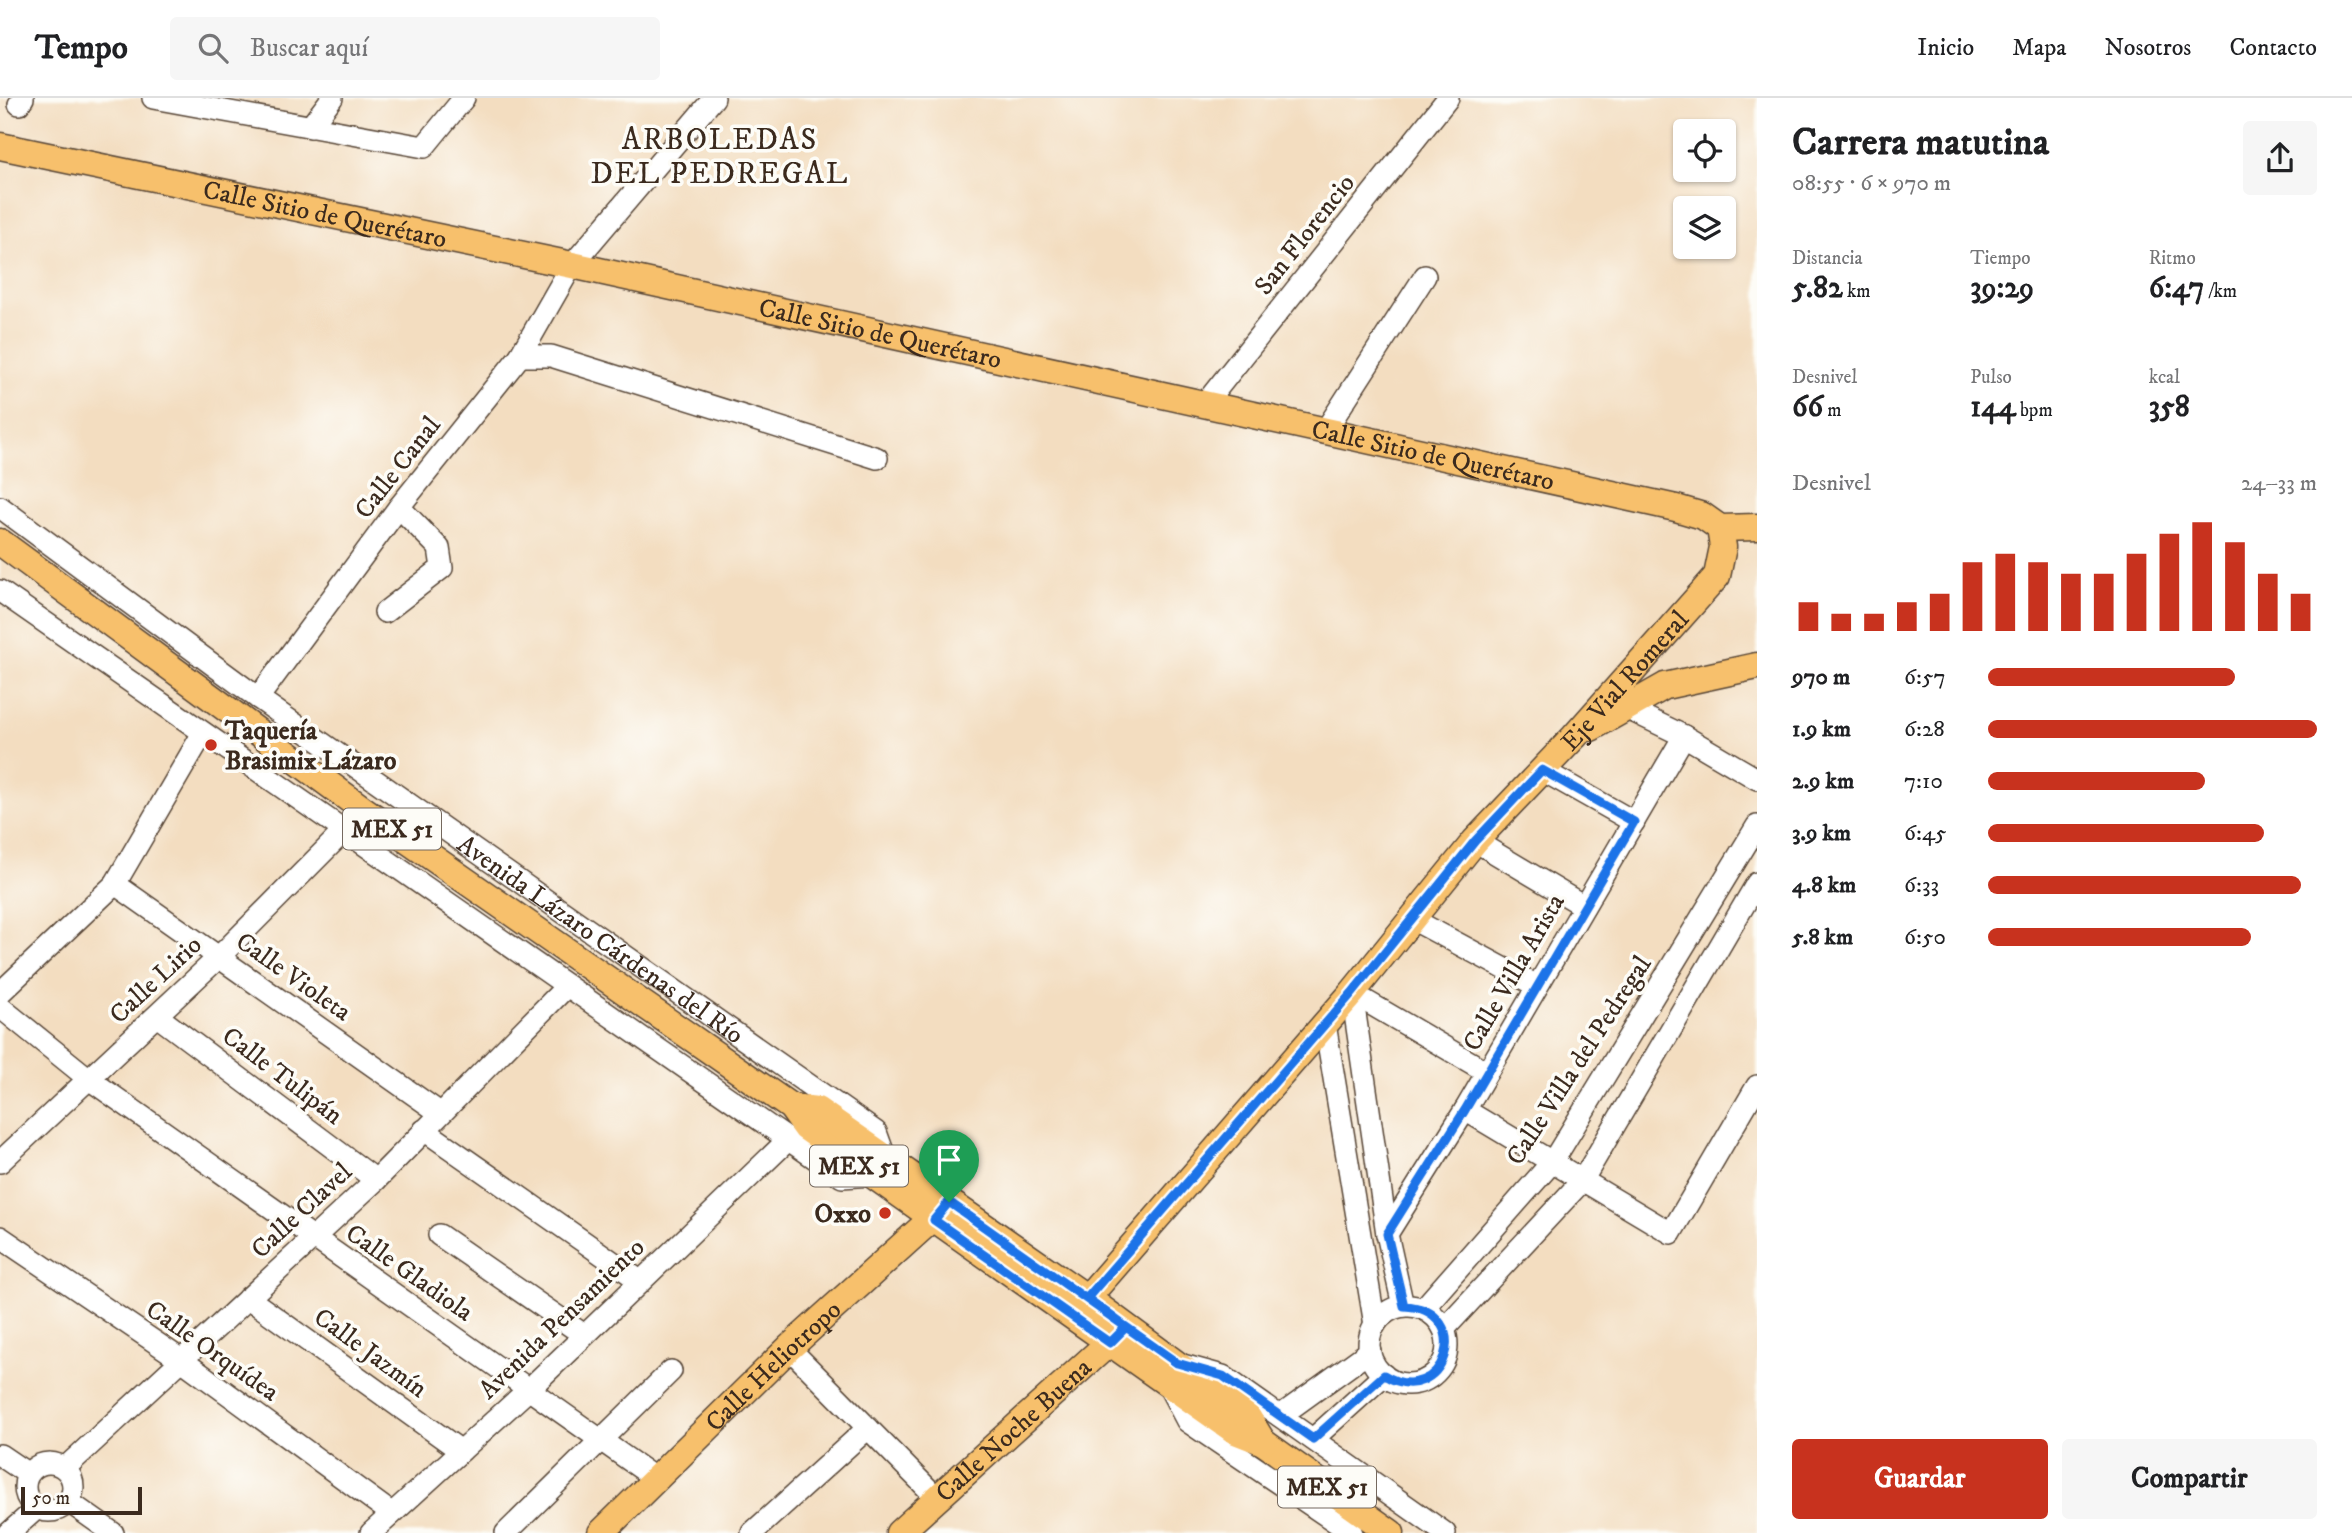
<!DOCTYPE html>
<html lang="es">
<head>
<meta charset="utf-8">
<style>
  :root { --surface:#fff; --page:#f6f6f6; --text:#202124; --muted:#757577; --line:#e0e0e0; --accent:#c8321e }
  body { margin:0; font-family:"IM FELL DW Pica",serif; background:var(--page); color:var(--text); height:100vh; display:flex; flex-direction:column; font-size:26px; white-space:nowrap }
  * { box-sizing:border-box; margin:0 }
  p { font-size:23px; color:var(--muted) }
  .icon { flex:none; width:38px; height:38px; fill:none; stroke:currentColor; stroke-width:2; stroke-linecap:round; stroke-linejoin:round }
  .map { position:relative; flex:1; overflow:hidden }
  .panel { display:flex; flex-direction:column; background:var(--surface); width:595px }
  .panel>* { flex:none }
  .buttons { position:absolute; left:1673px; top:21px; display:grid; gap:14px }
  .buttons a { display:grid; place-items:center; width:63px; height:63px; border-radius:7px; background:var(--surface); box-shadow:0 2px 5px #0004; font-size:35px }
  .scale { position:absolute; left:21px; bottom:18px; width:121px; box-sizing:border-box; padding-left:7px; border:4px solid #3b2a1e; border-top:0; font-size:19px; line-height:24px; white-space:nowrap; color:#3b2a1e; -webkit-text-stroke:5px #fdfcf7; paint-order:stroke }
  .pin { position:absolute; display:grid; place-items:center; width:60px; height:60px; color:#fff; margin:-72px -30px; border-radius:50% 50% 50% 0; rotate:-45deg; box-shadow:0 0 7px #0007 }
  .pin .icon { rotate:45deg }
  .round { display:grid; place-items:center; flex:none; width:74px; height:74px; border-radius:7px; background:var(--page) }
  .head { display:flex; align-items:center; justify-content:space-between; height:119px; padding:0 35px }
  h1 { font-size:38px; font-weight:700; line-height:52px }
  .metrics { display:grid; grid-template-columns:repeat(3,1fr); gap:10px; height:119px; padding:7px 35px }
  .metrics div { display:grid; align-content:center }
  .metrics b { font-size:30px; font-weight:700 }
  .metrics small { font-size:19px; font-weight:400 }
  .metrics p { font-size:19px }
  .chart { height:196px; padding:14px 35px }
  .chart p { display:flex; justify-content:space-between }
  .chart svg { width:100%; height:126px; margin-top:7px; stroke:var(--accent); stroke-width:6 }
  .button { display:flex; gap:14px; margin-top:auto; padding:14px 35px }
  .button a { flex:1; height:80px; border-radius:7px; background:var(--accent); color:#fff; font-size:28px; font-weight:700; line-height:80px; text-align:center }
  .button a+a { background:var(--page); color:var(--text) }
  ul { padding:0 35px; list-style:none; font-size:23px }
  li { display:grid; grid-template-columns:112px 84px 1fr; align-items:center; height:52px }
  li i { height:18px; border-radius:9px; background:var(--accent) }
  header { display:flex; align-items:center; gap:42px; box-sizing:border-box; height:98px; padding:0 35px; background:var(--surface); border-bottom:2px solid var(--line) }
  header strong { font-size:33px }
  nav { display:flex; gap:38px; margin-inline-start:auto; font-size:24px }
  .search { width:490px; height:63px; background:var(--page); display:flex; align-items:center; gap:18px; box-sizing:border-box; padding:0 24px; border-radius:7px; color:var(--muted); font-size:26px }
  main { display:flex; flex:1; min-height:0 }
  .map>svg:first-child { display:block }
</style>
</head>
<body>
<header>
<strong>Tempo</strong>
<div class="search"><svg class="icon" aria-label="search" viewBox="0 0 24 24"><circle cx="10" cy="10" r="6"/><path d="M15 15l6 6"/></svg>Buscar aquí</div>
<nav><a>Inicio</a><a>Mapa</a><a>Nosotros</a><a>Contacto</a></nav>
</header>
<main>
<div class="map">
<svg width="1757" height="1435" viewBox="0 0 1757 1435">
  <rect width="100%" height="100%" fill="#fdfcf7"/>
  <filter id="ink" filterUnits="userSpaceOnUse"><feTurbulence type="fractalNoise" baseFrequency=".0143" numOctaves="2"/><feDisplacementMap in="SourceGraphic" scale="14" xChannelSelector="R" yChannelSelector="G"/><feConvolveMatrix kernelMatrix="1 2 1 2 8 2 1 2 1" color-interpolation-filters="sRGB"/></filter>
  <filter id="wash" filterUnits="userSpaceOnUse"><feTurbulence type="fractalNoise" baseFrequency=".00686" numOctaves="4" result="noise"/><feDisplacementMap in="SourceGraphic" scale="28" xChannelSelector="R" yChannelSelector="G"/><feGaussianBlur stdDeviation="1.57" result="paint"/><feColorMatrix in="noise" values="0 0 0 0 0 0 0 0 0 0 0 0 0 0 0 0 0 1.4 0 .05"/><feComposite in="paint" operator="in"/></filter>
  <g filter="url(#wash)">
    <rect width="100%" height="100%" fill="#f3ddc0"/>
  </g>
  <g filter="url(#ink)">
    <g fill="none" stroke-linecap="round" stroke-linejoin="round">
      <defs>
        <g id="minor">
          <path d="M153,0l271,49 40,-49"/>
          <path d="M19,6l4,-6"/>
          <path d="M310,29l22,-29"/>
          <path d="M520,258h31l326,102"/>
          <path d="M1205,306l243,-306"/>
          <path d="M1325,333l100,-155"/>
          <path id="s1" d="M0,409l258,191 618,434 9,25"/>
          <path d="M0,493l842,586 30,-2"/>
          <path d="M385,514l57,-44 -3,-20 -40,-41"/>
          <path d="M258,600l141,-191 121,-151 52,-91 142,-167"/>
          <path d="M1626,610l58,28 73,43"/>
          <path d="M1542,672l92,52"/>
          <path d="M1475,743l109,65"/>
          <path d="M115,786l325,229"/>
          <path d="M1412,821l125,67"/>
          <path d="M0,895l115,-109 88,-151"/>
          <path d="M1352,895l35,241 16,72"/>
          <path d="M1352,895l135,79"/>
          <path d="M0,909l89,72 567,400"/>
          <path d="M157,918l219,164"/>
          <path d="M1325,926l50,301"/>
          <path d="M1465,1012l206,123 86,-147"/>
          <path d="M424,1032l216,151"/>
          <path d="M0,1064l219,-205 125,-126"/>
          <path d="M1387,1136l78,-124 219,-374"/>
          <path d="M439,1137l145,100"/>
          <path d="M0,1139l183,124 208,152"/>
          <path d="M248,1200l213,153"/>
          <circle cx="1408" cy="1247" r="39"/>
          <path d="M1423,1211l130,-148 204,-335"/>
          <path d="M1444,1231l138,-148 175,-298"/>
          <path d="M789,1250l148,150"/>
          <path d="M1183,1267l40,11 222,157"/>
          <path d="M1167,1285l20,38 165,112"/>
          <path d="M1280,1318l90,-65"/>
          <path d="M1313,1341l71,-64"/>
          <path d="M0,1357l28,19"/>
          <circle cx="49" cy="1389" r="24"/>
          <path d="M65,1370l311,-288 191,-194"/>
          <path d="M69,1404l44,31"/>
          <path d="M9,1435l27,-24"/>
          <path d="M371,1435l157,-143 260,-250"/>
          <path d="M506,1435l165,-162"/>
          <path d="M752,1435l116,-105"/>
        </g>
        <g id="major">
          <path id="s2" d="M0,48l572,119 1104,243 27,8 17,12 37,-1"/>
          <path d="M0,444l364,268 427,297 15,21 429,303 28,11 128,91"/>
          <path d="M1591,630l74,-42 92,-20"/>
          <path d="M791,1009l26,3 270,188 160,118 16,26"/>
          <path id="s3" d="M1087,1200l265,-305 123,-152 99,-104 143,-161 6,-29 -3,-19"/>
          <path id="s4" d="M601,1435l188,-185 156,-141"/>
          <path id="s5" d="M899,1435l222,-201"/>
        </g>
      </defs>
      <use href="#minor" stroke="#574536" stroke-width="24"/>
      <use href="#major" stroke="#574536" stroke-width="29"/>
      <use href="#minor" stroke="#fff" stroke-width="21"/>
      <use href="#major" stroke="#f7c06c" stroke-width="26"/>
    </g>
  </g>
  <g fill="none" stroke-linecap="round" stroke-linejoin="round" filter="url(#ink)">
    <defs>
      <path id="route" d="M949,1104l228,161 46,13 90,63 71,-64c60,37 94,-66 20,-69l-17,-72 78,-124 169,-288 -92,-52 -67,71 -123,152 -265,305 39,29 -16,16 -176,-123 15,-18"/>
    </defs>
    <use href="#route" stroke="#fff" stroke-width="14"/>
    <use href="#route" stroke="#1a73e8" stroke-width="9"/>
  </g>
  <g fill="#c8321e" stroke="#fdfcf7" stroke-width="2.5">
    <circle cx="211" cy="647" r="7"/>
    <circle cx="885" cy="1115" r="7"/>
  </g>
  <g text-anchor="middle" stroke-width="7" stroke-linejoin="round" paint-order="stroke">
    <g fill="#fdfcf7" stroke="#75695f" stroke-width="2">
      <rect x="343" y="710.5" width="98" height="41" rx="5"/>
      <rect x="810" y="1047.5" width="98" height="41" rx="5"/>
      <rect x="1278" y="1368.5" width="98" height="41" rx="5"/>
    </g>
    <g font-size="24" font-weight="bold" fill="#3b2a1e">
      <text x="392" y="739">MEX 51</text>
      <text x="859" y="1076">MEX 51</text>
      <text x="1327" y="1397">MEX 51</text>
    </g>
    <g font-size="26" fill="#3b2a1e" stroke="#fdfcf7">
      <text dy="9" stroke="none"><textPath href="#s2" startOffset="332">Calle Sitio de Querétaro</textPath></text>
      <text transform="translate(1304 136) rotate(-52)" y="9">San Florencio</text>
      <text dy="9" stroke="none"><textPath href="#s2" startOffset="900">Calle Sitio de Querétaro</textPath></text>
      <text dy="9" stroke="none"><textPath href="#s2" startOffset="1466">Calle Sitio de Querétaro</textPath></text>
      <text transform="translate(397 369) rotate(-52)" y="9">Calle Canal</text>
      <text dy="9" stroke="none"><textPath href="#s3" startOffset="819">Eje Vial Romeral</textPath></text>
      <text dy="9" stroke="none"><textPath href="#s1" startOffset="740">Avenida Lázaro Cárdenas del Río</textPath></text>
      <text transform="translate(1513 874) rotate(-60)" y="9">Calle Villa Arista</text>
      <text transform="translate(294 878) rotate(35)" y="9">Calle Violeta</text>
      <text transform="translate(155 881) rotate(-43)" y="9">Calle Lirio</text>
      <text transform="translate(1578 962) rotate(-57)" y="9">Calle Villa del Pedregal</text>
      <text transform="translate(283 977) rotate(37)" y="9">Calle Tulipán</text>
      <text transform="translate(301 1112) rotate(-43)" y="9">Calle Clavel</text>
      <text transform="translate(410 1174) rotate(35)" y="9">Calle Gladiola</text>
      <text transform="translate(561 1220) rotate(-44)" y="9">Avenida Pensamiento</text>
      <text transform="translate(213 1252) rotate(35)" y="9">Calle Orquídea</text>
      <text transform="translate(371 1254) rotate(36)" y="9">Calle Jazmín</text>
      <text dy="9" stroke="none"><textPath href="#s4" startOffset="240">Calle Heliotropo</textPath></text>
      <text dy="9" stroke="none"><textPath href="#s5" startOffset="154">Calle Noche Buena</textPath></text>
    </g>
    <g font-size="26" font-weight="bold" fill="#3b2a1e" stroke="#fdfcf7" text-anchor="start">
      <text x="225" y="641">Taquería<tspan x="225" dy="30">Brasimix Lázaro</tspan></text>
      <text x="871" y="1124" text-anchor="end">Oxxo</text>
    </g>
    <g font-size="30" letter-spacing="2" fill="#3b2a1e" stroke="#fdfcf7">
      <text x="720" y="51">ARBOLEDAS<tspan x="720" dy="34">DEL PEDREGAL</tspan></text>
    </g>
  </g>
</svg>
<div class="buttons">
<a><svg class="icon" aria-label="locate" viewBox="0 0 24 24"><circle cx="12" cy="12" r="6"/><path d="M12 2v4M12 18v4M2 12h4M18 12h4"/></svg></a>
<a><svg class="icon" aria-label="layers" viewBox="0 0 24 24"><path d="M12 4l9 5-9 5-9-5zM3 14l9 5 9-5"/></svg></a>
</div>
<div class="scale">50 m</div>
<div class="pin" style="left:949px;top:1104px;background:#1e9e55"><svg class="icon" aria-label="arrive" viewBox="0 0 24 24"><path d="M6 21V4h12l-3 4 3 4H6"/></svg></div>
</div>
<section class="panel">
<div class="head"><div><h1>Carrera matutina</h1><p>08:55 · 6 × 970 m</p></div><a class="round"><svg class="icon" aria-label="share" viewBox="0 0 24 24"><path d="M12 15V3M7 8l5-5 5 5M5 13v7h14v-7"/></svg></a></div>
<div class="metrics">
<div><p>Distancia</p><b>5.82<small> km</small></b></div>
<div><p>Tiempo</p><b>39:29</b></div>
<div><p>Ritmo</p><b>6:47<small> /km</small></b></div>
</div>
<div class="metrics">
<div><p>Desnivel</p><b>66<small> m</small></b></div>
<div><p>Pulso</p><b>144<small> bpm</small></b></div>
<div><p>kcal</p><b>358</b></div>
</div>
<div class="chart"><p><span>Desnivel</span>24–33 m</p>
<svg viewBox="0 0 160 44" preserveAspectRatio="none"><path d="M5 44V34M15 44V38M25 44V38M35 44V34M45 44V31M55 44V20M65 44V17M75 44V20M85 44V24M95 44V24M105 44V17M115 44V10M125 44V6M135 44V13M145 44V24M155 44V31"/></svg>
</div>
<ul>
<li><b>970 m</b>6:57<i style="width:75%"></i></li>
<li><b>1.9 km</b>6:28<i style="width:100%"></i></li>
<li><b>2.9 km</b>7:10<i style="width:66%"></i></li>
<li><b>3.9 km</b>6:45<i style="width:84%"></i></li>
<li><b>4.8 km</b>6:33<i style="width:95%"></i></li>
<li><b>5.8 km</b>6:50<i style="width:80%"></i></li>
</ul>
<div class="button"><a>Guardar</a><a>Compartir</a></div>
</section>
</main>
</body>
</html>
